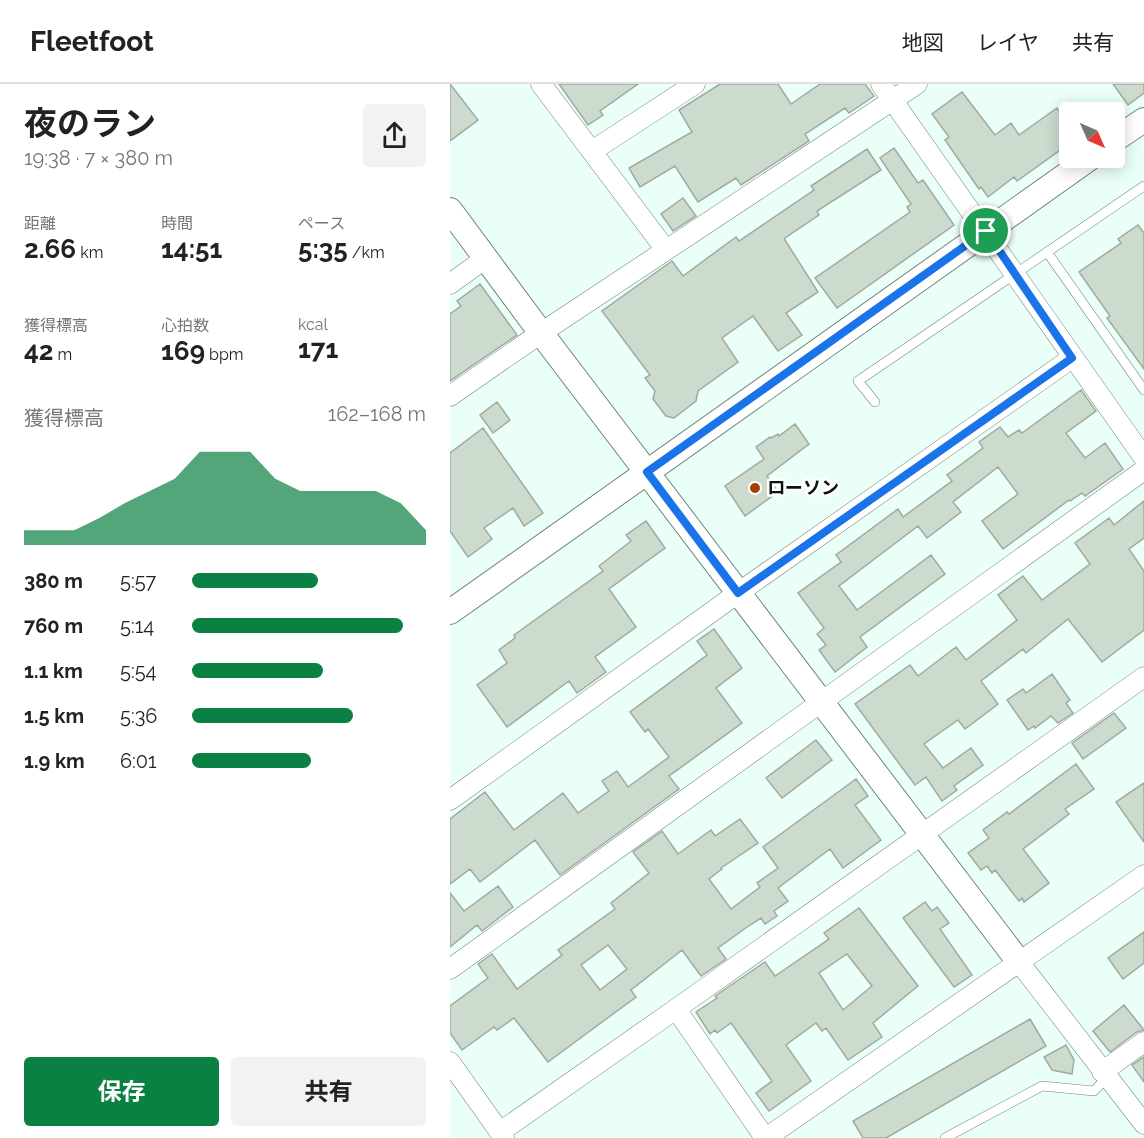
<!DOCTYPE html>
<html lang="ja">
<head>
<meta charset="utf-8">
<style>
  :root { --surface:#fff; --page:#f2f2f2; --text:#222; --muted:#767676; --line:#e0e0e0; --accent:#0b8043 }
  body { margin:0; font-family:Raleway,"Noto Sans JP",sans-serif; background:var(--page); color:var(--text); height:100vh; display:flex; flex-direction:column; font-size:22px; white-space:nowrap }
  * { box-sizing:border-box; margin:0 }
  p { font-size:20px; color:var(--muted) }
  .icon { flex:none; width:33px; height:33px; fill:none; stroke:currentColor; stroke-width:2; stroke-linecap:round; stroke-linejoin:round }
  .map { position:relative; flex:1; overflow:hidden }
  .details { display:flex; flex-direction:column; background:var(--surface); width:450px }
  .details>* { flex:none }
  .needle { width:39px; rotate:135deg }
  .tools { position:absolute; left:609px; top:18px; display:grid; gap:12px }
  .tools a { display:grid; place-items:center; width:66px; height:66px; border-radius:6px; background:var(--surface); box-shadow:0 3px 15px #0003; font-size:30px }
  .pin { position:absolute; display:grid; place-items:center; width:51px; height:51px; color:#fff; margin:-26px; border:3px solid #fff; border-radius:50%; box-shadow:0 2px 6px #0007 }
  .round { display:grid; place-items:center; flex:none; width:63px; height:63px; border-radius:6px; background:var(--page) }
  .overview { display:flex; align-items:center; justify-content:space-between; height:102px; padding:0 24px }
  h1 { font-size:33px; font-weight:700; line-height:45px }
  .metrics { display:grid; grid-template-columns:repeat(3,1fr); gap:9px; height:102px; padding:6px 24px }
  .metrics div { display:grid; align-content:center }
  .metrics b { font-size:26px; font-weight:700 }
  .metrics small { font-size:16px; font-weight:400 }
  .metrics p { font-size:16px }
  .chart { height:168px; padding:12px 24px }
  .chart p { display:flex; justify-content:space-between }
  .chart svg { width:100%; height:108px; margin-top:6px; fill:var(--accent); opacity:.7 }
  .cta { display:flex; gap:12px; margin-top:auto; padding:12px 24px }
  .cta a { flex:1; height:69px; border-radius:6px; background:var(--accent); color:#fff; font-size:24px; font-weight:700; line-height:69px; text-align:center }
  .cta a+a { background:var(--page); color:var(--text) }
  ul { padding:0 24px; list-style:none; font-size:20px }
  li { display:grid; grid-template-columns:96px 72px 1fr; align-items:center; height:45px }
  li i { height:15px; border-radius:8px; background:var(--accent) }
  header { display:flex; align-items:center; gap:36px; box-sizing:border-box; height:84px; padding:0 30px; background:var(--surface); border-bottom:2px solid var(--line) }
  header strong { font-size:28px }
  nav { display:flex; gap:33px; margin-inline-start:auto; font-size:21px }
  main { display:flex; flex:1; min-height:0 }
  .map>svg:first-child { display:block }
</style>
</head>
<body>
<header>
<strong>Fleetfoot</strong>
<nav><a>地図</a><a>レイヤ</a><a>共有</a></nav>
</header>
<main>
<section class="details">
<div class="overview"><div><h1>夜のラン</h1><p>19:38 · 7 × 380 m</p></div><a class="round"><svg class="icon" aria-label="share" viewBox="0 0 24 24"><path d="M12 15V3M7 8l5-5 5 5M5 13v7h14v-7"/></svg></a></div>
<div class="metrics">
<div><p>距離</p><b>2.66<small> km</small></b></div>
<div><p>時間</p><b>14:51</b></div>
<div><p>ペース</p><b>5:35<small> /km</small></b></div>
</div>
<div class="metrics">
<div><p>獲得標高</p><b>42<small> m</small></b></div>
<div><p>心拍数</p><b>169<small> bpm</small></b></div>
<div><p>kcal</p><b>171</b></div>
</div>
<div class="chart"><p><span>獲得標高</span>162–168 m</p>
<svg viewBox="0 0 160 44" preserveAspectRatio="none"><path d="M0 44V38L10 38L20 38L30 33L40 27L50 22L60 17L70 6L80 6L90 6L100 17L110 22L120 22L130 22L140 22L150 27L160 38V44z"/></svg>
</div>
<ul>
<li><b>380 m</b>5:57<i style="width:54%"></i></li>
<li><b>760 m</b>5:14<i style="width:90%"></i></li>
<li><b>1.1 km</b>5:54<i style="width:56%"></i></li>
<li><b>1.5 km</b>5:36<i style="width:69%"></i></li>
<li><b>1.9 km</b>6:01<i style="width:51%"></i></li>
</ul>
<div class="cta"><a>保存</a><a>共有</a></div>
</section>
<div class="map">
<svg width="694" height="1054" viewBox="0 0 694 1054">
  <rect width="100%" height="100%" fill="#ebfff9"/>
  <path fill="#cddbcf" stroke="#9eab9f" stroke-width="1.5" fill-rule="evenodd" d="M0,0l28,36 -28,21z
    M109,0h79l-38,27 3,4 -15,10z
    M270,0h58l13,20 29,-20h45l9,12 -25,17 -4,-5 -40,26 4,7 -68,44 -5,-7 -38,24 -23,-36 -35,21 -11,-19 63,-36 -13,-22z
    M663,0h31v9l-16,12z
    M512,8l33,43 16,-12 8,12 38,-27 2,3 11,-8v40l-53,38 -3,-4 -26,20 -7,-10 -2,2 -34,-49 4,-3 -17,-23z
    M444,64l24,35 5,-3 31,45 -117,83 -22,-30 95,-66 -3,-5 4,-3 -31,-46z
    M417,65l14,21 -64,41 2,4 -34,23v2l33,52 -32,21 16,22 -24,16 -25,-35 -31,22 16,24 -40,29 -2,10 -22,17 -8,-2 -13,-17 2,-8 -10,-13 5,-3 -48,-64 70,-50 11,15 53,-39 3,4 75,-51 -3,-4z
    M233,114l13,18 -23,15 -12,-17z
    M688,141l6,8v136l-37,-51 3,-2 -31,-44 42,-29 -3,-4z
    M30,200l37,51 -67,46v-67l11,-8 -4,-5z
    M631,306l15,21 -30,22 19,25 20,-15 18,26 -38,27 -3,-3 -12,8 -1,-1 -66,49 -21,-28 36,-27 -20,-27 -45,35 8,10 -34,26 -9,-12 -79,60 18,24 74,-55 14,19 -85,63 7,10 -32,25 -16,-22 7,-5 -9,-11 7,-6 -26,-35 43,-31 -5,-7 62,-46 5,8 49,-36 -5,-6 36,-27 -4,-6 21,-15 8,10 11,-7 3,3z
    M47,318l13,18 -17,13 -13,-18z
    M345,340l14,20 -42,32 11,16 -33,24 -20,-30 39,-27 -8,-12 14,-10 1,1 7,-4 1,2z
    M33,344l60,85 -19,13 -11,-18 -29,20 8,11 -24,18 -18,-26v-78z
    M694,417v37l-15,11 15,22v59l-42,32 -34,-43 -42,34 -3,-4 -42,32 17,23 -33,25 -7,-9 -34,24 19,24 28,-20 12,17 -29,21 3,4 -15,11 -16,-24 -11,8 -60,-81 55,-39 8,11 38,-29 10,13 51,-40 -19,-25 25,-19 19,24 48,-36 -15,-21 34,-25 5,7z
    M196,437l19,27 -56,41 27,38 -41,30 11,15 -29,21 -8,-12 -62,46 -30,-42 30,-22 -8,-13 16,-12 -1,-3 89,-64 -4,-5 32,-25 -5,-6z
    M264,545l28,39 -26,20 26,35 -73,53 10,13 -119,86 -25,-35 -55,42 -10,-13 -20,15v-65l35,-27 29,38 49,-37 15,20 31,-22 -7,-10 15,-10 11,16 41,-30 -21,-28 -3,3 -15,-20 77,-57 -10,-14z
    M602,590l18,26 -4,3 7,10 -15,10 -7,-7 -16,12 -1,-2 -6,4 -21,-30 16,-11 3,4z
    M664,629l12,15 -43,31 -11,-16z
    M366,656l16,20 -50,38 -16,-20z
    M626,680l18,25 -29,20 4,5 -46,35 26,34 -25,19 -2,-4 -3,3 -24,-31 -3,3 -5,-7 -6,4 -13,-17 21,-15 -6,-8 24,-18 2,2z
    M406,695l12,17 -13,9 26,35 -38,28 -13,-19 -52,39 10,13 -14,10 3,5 -12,8 -4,-6 -11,7 -32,23 8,11 -25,17 -19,-26 -51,40 5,7 -88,65 -34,-44 -17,12 -3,-3 -32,23 -12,-17v-27l38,-28 -10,-14 14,-10 25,35 45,-34 -4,-5 57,-41 -4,-6 38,-30 -16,-21 29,-21 16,23 33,-24 4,6 25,-17 18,24 -37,25 1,1 -13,10 22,30 29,-22 -3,-4 21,-15 -15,-21zM158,861l19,24 -27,21 -19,-25z
    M694,699v59l-28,-40z
    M48,802l15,21 -31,24 -5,-6 -27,22v-54l14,18z
    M475,818l7,9 5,-4 12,16 -9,6 32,46 -18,12 -51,-69z
    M409,824l59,78 -45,37 9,14 -34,23 -22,-32 -4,3 -6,-8 -30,22 25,36 -42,30 -13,-18 16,-12 -41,-58 -14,10 -2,-3 -5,4 -14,-22 21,-14 -2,-2 50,-34 10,14 54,-37 -5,-6zM397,870l25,32 -29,24 -24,-37z
    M694,848v31l-21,16 -15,-21z
    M674,921l20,25 -7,2 -27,20 -17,-21z
    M580,935l16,27 -160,92h-23l-10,-17z
    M616,961l8,15 -2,14 -20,-4 -8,-13z
    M694,973v25l-12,-17z"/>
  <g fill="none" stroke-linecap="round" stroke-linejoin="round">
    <defs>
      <path id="service" d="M597,168l97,138
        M425,318l-17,-21 286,-195
        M495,1054l97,-52 52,5 13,-14"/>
      <path id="minor" d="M91,0l125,166
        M431,0l263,374
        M142,67l103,-67
        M0,200l36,-26
        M0,312l91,-63 376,-249
        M0,716l288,-207 334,-235
        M569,878l125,162
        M0,885l694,-499
        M226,925l89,129
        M0,978l54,76
        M652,988l42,-30
        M50,1048l176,-123 468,-332
        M316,1054l378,-263"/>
      <path id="tertiary" d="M664,56l30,-20
        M0,126l91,123 478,629
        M0,528l640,-454"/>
    </defs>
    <use href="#service" stroke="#72847e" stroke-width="10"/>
    <use href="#minor" stroke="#72847e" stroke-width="21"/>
    <use href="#tertiary" stroke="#72847e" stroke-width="26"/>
    <use href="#service" stroke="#fff" stroke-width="9"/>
    <use href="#minor" stroke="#fff" stroke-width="20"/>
    <use href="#tertiary" stroke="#fff" stroke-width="24"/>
  </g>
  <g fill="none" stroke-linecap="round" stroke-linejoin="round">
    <defs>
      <path id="route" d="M536,147l86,127 -334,235 -91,-121z"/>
    </defs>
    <use href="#route" stroke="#fff" stroke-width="12"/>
    <use href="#route" stroke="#1a73e8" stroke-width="8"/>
  </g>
  <circle fill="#a24002" stroke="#fff" stroke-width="2" cx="305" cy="404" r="6"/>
  <g text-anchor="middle" stroke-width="5" stroke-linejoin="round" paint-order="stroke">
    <g font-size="18" font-weight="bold" fill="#0d1311" stroke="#fff" text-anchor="start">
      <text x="317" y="410">ローソン</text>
    </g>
  </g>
</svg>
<div class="tools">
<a><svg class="needle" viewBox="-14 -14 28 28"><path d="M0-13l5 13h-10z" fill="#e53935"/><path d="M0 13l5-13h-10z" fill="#767676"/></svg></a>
</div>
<div class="pin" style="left:536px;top:147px;background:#1e9e55"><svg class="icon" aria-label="arrive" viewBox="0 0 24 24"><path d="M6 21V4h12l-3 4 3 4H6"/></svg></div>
</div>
</main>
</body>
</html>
